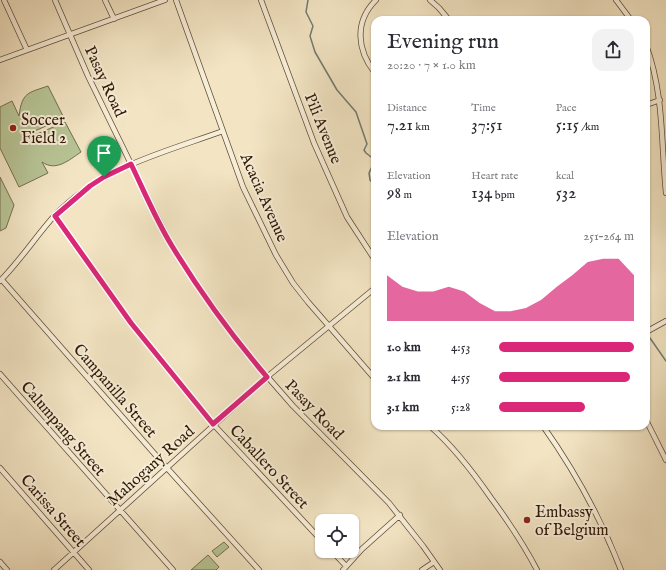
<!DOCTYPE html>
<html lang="en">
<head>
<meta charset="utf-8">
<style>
  :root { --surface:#fff; --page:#f2f2f3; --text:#2b2b33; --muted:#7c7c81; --accent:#db2777 }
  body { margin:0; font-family:"IM FELL English",serif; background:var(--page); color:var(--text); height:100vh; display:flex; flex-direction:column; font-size:15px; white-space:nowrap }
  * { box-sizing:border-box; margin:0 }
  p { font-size:13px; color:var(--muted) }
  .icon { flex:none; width:22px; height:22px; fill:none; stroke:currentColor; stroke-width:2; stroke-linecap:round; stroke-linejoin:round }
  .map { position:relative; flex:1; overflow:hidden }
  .panel { position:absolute; left:371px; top:16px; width:279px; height:414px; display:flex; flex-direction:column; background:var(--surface); border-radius:12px; box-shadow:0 1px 3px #0004 }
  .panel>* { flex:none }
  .fabs { position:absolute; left:315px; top:514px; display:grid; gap:8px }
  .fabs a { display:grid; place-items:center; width:44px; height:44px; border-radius:8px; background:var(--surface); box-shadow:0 1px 3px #0004; font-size:20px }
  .pin { position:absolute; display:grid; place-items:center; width:34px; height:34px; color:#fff; margin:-41px -17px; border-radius:50% 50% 50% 0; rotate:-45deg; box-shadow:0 0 4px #0007 }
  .pin .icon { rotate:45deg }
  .round { display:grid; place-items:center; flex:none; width:42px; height:42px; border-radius:12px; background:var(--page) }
  .summary { display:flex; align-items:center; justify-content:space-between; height:68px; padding:0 16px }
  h1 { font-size:22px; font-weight:600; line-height:30px }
  .figures { display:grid; grid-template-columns:repeat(3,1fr); gap:6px; height:68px; padding:4px 16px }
  .figures div { display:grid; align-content:center }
  .figures b { font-size:17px; font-weight:600 }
  .figures small { font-size:11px; font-weight:400 }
  .figures p { font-size:11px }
  .chart { height:112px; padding:8px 16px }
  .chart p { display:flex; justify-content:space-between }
  .chart svg { width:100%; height:72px; margin-top:4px; fill:var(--accent); opacity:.7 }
  ul { padding:0 16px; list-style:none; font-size:13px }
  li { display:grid; grid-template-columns:64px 48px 1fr; align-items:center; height:30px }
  li i { height:10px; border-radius:5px; background:var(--accent) }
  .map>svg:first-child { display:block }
</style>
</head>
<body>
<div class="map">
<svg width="666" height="570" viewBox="0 0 666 570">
  <rect width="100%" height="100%" fill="#f3e5c4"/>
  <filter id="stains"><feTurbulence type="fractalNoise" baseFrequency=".005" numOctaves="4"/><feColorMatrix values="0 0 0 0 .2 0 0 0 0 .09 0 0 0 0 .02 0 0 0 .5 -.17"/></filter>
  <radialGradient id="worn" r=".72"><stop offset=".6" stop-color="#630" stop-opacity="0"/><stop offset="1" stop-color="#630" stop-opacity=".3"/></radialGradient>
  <path fill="#b8c596" stroke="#746f4d" d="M48,86l16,32 -36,16 2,3 35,-15 16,30c-12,8 -25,20 -39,10l6,11 -29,14 -19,-39v-41l12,-6 7,15c3,-24 9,-23 29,-30z
    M0,177l14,28 -8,23 -6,3z
    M224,542l5,5 -12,10 -5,-6z
    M208,555l11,12 -3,3h-25z"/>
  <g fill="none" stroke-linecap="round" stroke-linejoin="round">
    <path stroke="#717b72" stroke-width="1.5" d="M308,0l-2,12 7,14 -3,10 5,16 22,38 19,22 11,32 -3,6 2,3 9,7 -6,13 1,7 5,5
      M650,338l16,23"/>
    <defs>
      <path id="minor" d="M4,0l23,50
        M55,0l33,76 63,129 20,39 21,34 52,72 49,56 96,97 34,43 17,24
        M105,0l9,19
        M176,0l67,187 33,68 17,28 15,19 67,77
        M261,0l53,143 33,74 28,43
        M430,0l9,8 10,12
        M616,0l15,20
        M646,45c18,48 15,98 20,148
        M0,60l165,-60
        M375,73c-18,-23 -21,-51 1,-73
        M646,105l14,-5
        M55,215l76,108 82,101 109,117
        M2,280l165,188 92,102
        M0,281c20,-20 36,-45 55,-66 47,-48 107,-62 168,-84
        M646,332l20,-11
        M0,374l173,196
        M646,420l20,40
        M430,426c24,21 43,46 61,72 17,23 33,47 46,72
        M543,426c32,45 58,93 78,144
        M0,468l89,102
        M332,551l14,15
        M0,562l7,8
        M54,570l213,-193 108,-89
        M343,570l19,-21 38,-34
        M422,570l12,-8"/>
    </defs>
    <use href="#minor" stroke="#614c34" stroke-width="6"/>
    <use href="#minor" stroke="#f7eed9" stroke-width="4.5"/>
  </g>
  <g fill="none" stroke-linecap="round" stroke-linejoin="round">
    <defs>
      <path id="route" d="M131,164c13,27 25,56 41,82 28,46 60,90 95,131l-54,47 -82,-101 -76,-107 35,-30 14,-9z"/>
    </defs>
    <use href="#route" stroke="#fff" stroke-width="8"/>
    <use href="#route" stroke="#db2777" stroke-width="5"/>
  </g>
  <g fill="#8f2418" stroke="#f7eed9" stroke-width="1.5">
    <circle cx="13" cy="128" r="4"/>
    <circle cx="527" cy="520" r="4"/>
  </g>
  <g text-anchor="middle" stroke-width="4" stroke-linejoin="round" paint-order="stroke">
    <g font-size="16" fill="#301904" stroke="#f7eed9">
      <text transform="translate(106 81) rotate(65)" y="6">Pasay Road</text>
      <text transform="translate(324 128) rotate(68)" y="6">Pili Avenue</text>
      <text transform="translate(265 197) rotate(66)" y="6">Acacia Avenue</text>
      <text transform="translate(116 390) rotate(49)" y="6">Campanilla Street</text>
      <text transform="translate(315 409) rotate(46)" y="6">Pasay Road</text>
      <text transform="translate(64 428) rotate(49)" y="6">Calumpang Street</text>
      <text transform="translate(150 465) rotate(-42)" y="6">Mahogany Road</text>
      <text transform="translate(270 466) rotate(47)" y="6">Caballero Street</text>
      <text transform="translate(54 510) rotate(49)" y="6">Carissa Street</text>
    </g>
    <g font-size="16" fill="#301904" stroke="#f7eed9" text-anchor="start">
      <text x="21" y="125">Soccer<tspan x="21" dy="18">Field 2</tspan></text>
      <text x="535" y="517">Embassy<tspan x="535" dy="18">of Belgium</tspan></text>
    </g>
  </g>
  <rect width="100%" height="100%" filter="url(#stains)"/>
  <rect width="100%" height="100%" fill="url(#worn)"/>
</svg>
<div class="fabs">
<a><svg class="icon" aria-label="locate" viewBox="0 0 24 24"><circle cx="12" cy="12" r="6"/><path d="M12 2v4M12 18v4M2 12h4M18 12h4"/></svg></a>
</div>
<div class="pin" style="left:104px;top:177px;background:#1e9e55"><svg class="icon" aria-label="arrive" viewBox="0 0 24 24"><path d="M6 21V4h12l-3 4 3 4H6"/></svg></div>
<section class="panel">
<div class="summary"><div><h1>Evening run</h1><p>20:20 · 7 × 1.0 km</p></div><a class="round"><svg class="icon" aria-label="share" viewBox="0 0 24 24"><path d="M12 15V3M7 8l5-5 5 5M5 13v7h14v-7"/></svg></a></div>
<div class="figures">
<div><p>Distance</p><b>7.21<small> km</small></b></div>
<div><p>Time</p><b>37:51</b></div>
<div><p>Pace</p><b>5:15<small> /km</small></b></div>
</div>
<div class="figures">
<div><p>Elevation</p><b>98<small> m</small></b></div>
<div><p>Heart rate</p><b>134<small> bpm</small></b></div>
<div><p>kcal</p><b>532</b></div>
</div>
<div class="chart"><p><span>Elevation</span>251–264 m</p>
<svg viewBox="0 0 160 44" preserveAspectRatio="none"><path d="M0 44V16L10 23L20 26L30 26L40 23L50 26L60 33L70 38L80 38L90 36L100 31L110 23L120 16L130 8L140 6L150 6L160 16V44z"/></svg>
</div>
<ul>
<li><b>1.0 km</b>4:53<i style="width:100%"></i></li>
<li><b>2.1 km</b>4:55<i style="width:97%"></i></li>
<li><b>3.1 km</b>5:28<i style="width:64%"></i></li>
</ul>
</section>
</div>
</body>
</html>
